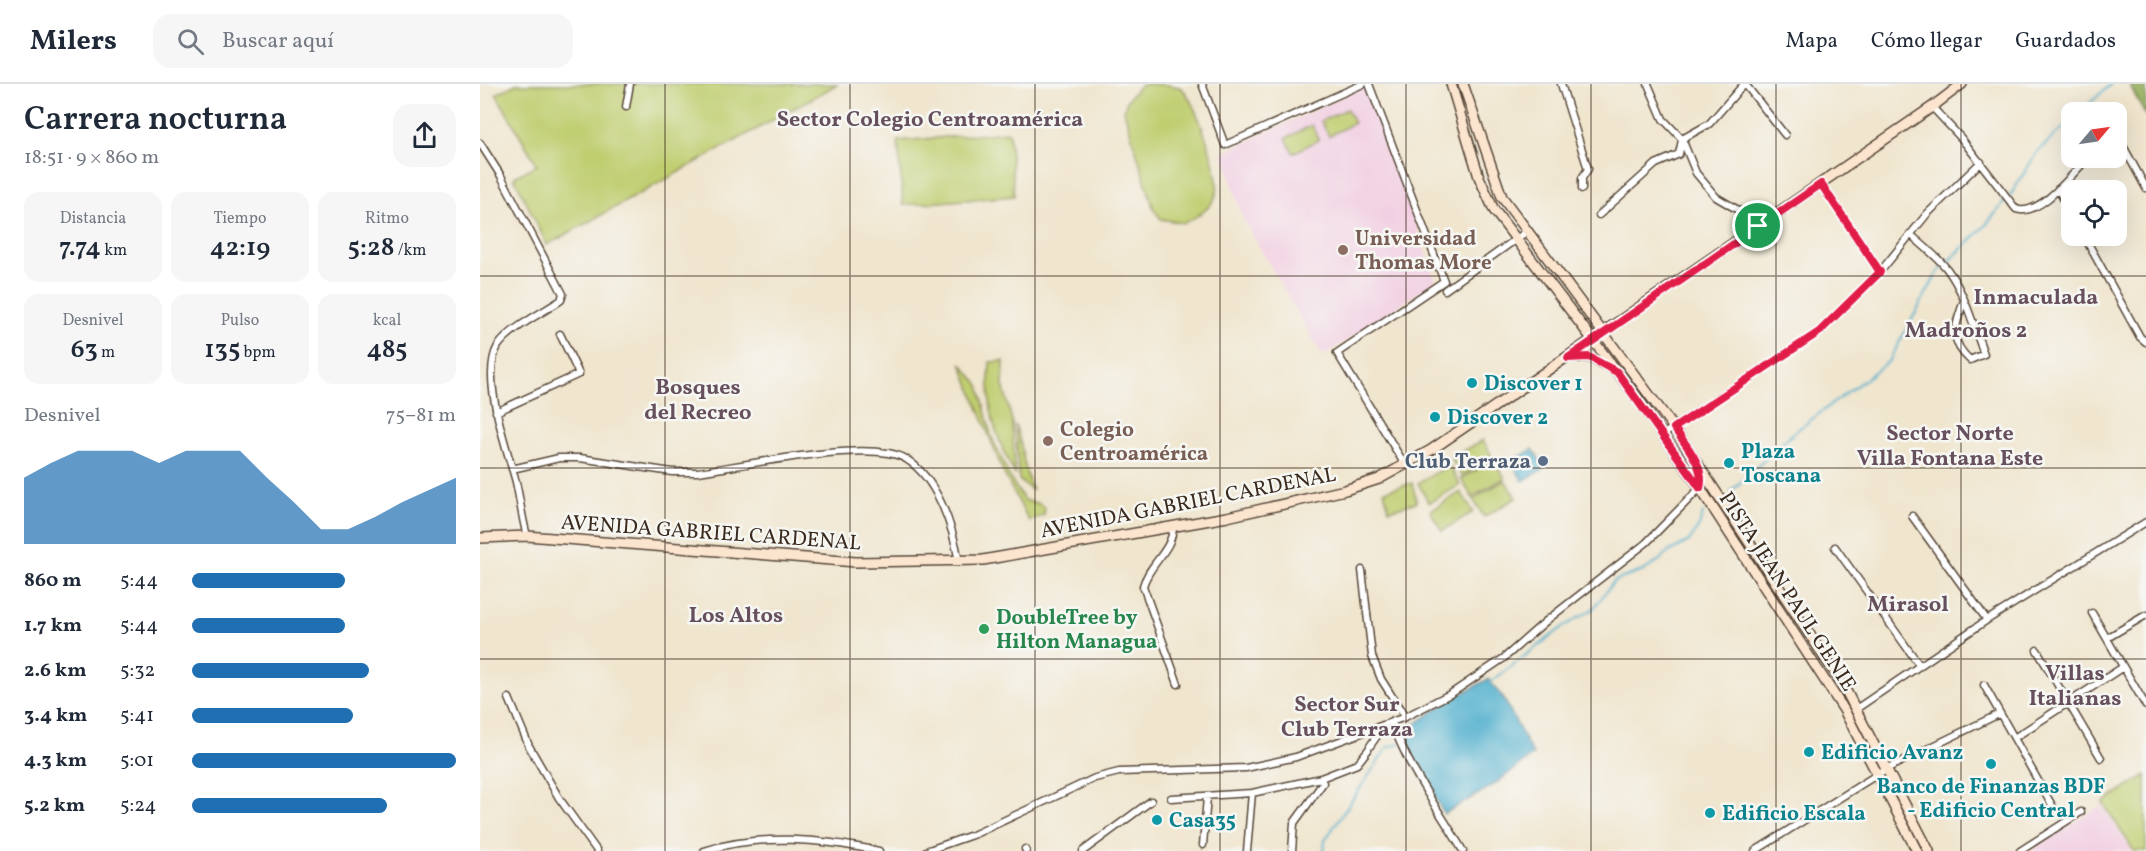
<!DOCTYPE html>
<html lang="es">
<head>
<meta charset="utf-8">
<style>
  :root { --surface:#fff; --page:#f6f6f7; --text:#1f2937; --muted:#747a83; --line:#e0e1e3; --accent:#1f6fb2 }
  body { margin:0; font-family:Vollkorn,serif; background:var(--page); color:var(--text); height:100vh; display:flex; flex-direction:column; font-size:22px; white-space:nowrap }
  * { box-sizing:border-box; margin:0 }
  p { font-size:20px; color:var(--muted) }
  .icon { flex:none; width:33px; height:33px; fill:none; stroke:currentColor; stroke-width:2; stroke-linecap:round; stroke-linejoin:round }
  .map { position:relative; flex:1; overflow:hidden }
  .side { display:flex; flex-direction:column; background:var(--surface); width:480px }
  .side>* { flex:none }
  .needle { width:39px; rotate:61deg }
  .tools { position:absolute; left:1581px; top:18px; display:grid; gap:12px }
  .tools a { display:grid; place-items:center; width:66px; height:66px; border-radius:12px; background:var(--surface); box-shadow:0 6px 24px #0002; font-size:30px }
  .pin { position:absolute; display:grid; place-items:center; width:51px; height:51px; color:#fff; margin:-26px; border:3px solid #fff; border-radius:50%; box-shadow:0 2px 6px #0007 }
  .round { display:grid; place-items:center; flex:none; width:63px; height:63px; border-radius:18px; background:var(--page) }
  .summary { display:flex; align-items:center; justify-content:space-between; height:102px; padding:0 24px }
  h1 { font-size:33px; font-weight:600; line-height:45px }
  .metrics { display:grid; grid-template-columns:repeat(3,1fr); gap:9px; height:102px; padding:6px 24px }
  .metrics div { display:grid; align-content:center; border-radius:15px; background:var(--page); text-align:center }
  .metrics b { font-size:26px; font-weight:600 }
  .metrics small { font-size:16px; font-weight:400 }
  .metrics p { font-size:16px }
  .chart { height:168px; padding:12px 24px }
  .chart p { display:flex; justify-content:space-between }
  .chart svg { width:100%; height:108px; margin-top:6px; fill:var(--accent); opacity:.7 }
  ul { padding:0 24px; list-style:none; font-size:20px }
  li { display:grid; grid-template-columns:96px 72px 1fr; align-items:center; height:45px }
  li i { height:15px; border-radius:8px; background:var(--accent) }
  header { display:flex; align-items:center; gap:36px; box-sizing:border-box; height:84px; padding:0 30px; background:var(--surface); border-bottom:2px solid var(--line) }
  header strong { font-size:28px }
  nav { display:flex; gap:33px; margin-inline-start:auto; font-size:21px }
  .search { width:420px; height:54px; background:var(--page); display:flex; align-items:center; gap:15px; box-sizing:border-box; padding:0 21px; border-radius:18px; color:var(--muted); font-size:22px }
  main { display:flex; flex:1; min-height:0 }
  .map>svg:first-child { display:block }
</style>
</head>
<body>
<header>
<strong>Milers</strong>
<div class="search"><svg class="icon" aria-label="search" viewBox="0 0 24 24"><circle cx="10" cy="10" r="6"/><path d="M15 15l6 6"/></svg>Buscar aquí</div>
<nav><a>Mapa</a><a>Cómo llegar</a><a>Guardados</a></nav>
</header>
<main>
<section class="side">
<div class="summary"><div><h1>Carrera nocturna</h1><p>18:51 · 9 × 860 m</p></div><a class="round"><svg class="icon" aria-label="share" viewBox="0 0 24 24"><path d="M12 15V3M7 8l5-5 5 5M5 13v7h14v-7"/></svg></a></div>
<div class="metrics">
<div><p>Distancia</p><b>7.74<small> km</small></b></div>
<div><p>Tiempo</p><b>42:19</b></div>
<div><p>Ritmo</p><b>5:28<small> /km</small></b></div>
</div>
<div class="metrics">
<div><p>Desnivel</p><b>63<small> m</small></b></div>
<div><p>Pulso</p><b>135<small> bpm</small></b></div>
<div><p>kcal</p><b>485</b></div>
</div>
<div class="chart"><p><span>Desnivel</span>75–81 m</p>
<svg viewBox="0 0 160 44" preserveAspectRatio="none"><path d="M0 44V17L10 11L20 6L30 6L40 6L50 11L60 6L70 6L80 6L90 17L100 27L110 38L120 38L130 33L140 27L150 22L160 17V44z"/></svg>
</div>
<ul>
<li><b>860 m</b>5:44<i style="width:58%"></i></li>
<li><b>1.7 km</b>5:44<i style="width:58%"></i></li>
<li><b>2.6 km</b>5:32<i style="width:67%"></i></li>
<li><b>3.4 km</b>5:41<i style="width:61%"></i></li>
<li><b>4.3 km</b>5:01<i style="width:100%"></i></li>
<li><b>5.2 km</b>5:24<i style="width:74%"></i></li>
</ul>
</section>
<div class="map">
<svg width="1666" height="767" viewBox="0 0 1666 767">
  <rect width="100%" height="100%" fill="#f6f6f2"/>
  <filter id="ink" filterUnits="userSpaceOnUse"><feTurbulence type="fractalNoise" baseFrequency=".0167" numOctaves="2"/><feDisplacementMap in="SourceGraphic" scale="12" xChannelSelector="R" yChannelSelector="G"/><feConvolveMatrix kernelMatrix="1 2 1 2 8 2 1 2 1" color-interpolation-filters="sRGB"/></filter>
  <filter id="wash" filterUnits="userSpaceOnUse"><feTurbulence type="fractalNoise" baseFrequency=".008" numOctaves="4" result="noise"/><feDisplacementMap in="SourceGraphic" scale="24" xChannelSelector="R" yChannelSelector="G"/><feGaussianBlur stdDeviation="1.35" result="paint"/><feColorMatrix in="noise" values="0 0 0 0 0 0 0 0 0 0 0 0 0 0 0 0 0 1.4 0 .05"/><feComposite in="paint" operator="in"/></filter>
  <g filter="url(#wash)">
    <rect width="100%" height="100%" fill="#f0e5cd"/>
    <path fill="#f2cfe2" d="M886,2l70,195 -113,75 -80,-137 -20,-66z
      M1622,722l30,45h-102l69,-44z"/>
    <path fill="#c0ce70" stroke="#7e7c47" stroke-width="1.5" d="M36,0h322l-291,161 -33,-68 23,-12 -41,-71z
      M665,0c12,0 26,0 36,4 14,9 40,88 36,104 -5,17 -19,24 -33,31l-23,-4 -7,-9 -30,-99 3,-11 11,-13z
      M867,25l7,14 -25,13 -8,-15z
      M832,41l7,15 -26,13 -7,-15z
      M529,48l5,64 -111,9 -5,-64z
      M524,277l-1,24 9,36 3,54c-21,-41 -29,-67 -25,-113z
      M481,279l18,22 12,50 19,43 14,22 16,4 5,4 -1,7 -15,6 -26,-49z
      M535,341c9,21 7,45 18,66l-14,-11z
      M1003,356l10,18 -31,18 -11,-18z
      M1014,376l11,18 -33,19 -11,-18z
      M969,381l11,20 -31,18 -11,-20z
      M1025,396l11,18 -32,19 -11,-18z
      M932,399l5,19 -28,8 -5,-19z
      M981,408l12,20 -31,19 -12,-20z
      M1666,691v76h-12l-31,-48z"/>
    <path fill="#98b162" stroke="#6a6e40" stroke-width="1.5" d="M1649,0h17v32z"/>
    <path fill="#4eaecd" stroke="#446c76" stroke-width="1.5" d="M1053,365l12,19 -22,13 -12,-20z
      M1008,595l16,20 29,56 -41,31 -48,28 -43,-80 44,-31z"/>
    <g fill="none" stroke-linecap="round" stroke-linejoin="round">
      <path stroke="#4eaecd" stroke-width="2" d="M1600,28l31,-28
        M1530,112l27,-44 35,-32
        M1251,407l61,-57 97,-73 49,-89 47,-46 21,-26
        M1008,600l75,-57 30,-18 21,-28 29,-10 16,-10 6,-7 24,-13 10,-15 4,-13
        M844,767l1,-11 63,-93 11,-3"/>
    </g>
  </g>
  <g filter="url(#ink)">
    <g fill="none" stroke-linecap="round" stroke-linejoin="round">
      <defs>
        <path id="street" d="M722,0l23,61 138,-61
          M889,0l75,197 -107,72 68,112
          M1081,0l27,85 -6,9v11
          M1168,0l15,35 19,20 14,34 20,24 34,20 8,9
          M1265,0l40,51
          M146,23l4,-23
          M1452,23l29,31 55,71c23,9 57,-36 72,-51
          M1636,45l6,-8
          M1636,49l30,55
          M1202,55l27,-15 35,-40
          M0,59l21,33 62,118 -2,6c-20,14 -48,26 -63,46 -18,31 9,102 18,136 4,18 6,36 11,54
          M1341,100l59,88
          M1578,105l14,25
          M1119,131l57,-51 23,-10 3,-14
          M1430,150c12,11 27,22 37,35 18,24 26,56 37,85l-14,6c-23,-21 -14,-34 -6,-60
          M1604,152l56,101 6,5
          M965,206l81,-58
          M16,328l83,-38 -19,-40
          M1184,350l155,-102 61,-60 47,-58 54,-52
          M32,385l47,-11h21l92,14h26c43,-6 174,-34 208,-13 31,19 47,68 53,103
          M1432,432l75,104
          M693,442c0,25 -24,37 -30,60l35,98
          M1355,463l85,119
          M882,486l10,86 9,23 24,38
          M1612,529l54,93
          M1627,554l39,-23
          M1557,566l64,108
          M1504,601l70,124
          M29,614l20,48 30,52 38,53
          M1376,625l131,-89 159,-98
          M912,638c16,46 46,87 71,129
          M1534,654l109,-71
          M890,662l7,-10 -4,-7
          M691,714l81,-5 69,-15
          M723,761l4,-48
          M545,765l1,2
          M224,767c58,-18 116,-12 175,0
          M446,767l49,-17 120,-56 24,-6 127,-4 50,-11 109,-40 47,-24 52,-35 42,-37 100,-78 54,-55
          M603,767l68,-50
          M767,767l5,-58
          M812,767l2,-28 29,-40 -2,-5 36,-14 11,-14
          M1275,767l131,-82 113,-55
          M1540,767l61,-39"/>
        <path id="secondary" d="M971,0l28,93 15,33 143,188 63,90 144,222 73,141
          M983,0l39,113 172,231 169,257 86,166
          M1090,273h19l22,11
          M0,454l47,-2 329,26 127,-2 244,-43 118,-27 34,-11 52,-29 501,-343 30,-23"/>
      </defs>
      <use href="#street" stroke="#564638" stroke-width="9"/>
      <use href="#secondary" stroke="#564638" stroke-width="12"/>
      <use href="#street" stroke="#fff" stroke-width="6"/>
      <use href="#secondary" stroke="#fce5cf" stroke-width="9"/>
    </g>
  </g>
  <g fill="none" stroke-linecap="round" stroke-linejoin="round" filter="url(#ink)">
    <defs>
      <path id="route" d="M1341,100l59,88 -61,60 -145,96c11,16 32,39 26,60l-83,-116 -28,-15 -21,1z"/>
    </defs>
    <use href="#route" stroke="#fff" stroke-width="12"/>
    <use href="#route" stroke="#e11d48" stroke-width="8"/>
  </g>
  <path fill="none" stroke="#3b2a1e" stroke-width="1.5" stroke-opacity="0.55" d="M185,0v767M370,0v767M555,0v767M740,0v767M926,0v767M1111,0v767M1296,0v767M1481,0v767M0,192h1666M0,384h1666M0,575h1666"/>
  <g fill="#8d6e63" stroke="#f6f6f2" stroke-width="2">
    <circle cx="863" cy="166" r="6"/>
    <circle cx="568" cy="357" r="6"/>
  </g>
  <g fill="#0f9aa8" stroke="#f6f6f2" stroke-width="2">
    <circle cx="992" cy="299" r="6"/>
    <circle cx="955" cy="333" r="6"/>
    <circle cx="1249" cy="379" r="6"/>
    <circle cx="1329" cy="668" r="6"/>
    <circle cx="1511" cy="680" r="6"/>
    <circle cx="1230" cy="729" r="6"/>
    <circle cx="677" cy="736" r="6"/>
  </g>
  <circle fill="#5c6f8a" stroke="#f6f6f2" stroke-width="2" cx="1063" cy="377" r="6"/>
  <circle fill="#2e9e5b" stroke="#f6f6f2" stroke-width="2" cx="504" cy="545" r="6"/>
  <g text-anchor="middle" stroke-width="5" stroke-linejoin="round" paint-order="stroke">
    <g font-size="21" font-weight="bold" fill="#785e54" stroke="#f6f6f2" text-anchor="start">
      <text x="875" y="161">Universidad<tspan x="875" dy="24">Thomas More</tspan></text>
      <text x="580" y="352">Colegio<tspan x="580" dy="24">Centroamérica</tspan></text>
    </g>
    <g font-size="21" font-weight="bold" fill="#0d838f" stroke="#f6f6f2" text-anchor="start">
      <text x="1004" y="306">Discover 1</text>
      <text x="967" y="340">Discover 2</text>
      <text x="1261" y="374">Plaza<tspan x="1261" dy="24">Toscana</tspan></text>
      <text x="1341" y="675">Edificio Avanz</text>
      <text x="1511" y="709" text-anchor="middle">Banco de Finanzas BDF<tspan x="1511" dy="24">- Edificio Central</tspan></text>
      <text x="1242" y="736">Edificio Escala</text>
      <text x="689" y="743">Casa35</text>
    </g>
    <g font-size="21" font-weight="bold" fill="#4e5e75" stroke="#f6f6f2" text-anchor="end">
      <text x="1051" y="384">Club Terraza</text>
    </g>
    <g font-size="21" fill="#3b2a1e" stroke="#f6f6f2">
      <text transform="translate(708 418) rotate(-11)" y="7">AVENIDA GABRIEL CARDENAL</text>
      <text transform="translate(231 448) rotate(4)" y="7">AVENIDA GABRIEL CARDENAL</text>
      <text transform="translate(1308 507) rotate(57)" y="7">PISTA JEAN PAUL GENIE</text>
    </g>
    <g font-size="21" font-weight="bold" fill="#27864d" stroke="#f6f6f2" text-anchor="start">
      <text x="516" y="540">DoubleTree by<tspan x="516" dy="24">Hilton Managua</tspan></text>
    </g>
    <g font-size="22" font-weight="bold" fill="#67505d" stroke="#f6f6f2">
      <text x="450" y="42">Sector Colegio Centroamérica</text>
      <text x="1556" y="220">Inmaculada</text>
      <text x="1486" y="253">Madroños 2</text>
      <text x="218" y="310">Bosques<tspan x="218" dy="25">del Recreo</tspan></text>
      <text x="1470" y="356">Sector Norte<tspan x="1470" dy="25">Villa Fontana Este</tspan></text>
      <text x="1428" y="527">Mirasol</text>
      <text x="256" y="538">Los Altos</text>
      <text x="1595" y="596">Villas<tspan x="1595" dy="25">Italianas</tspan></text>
      <text x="867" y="627">Sector Sur<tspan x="867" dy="25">Club Terraza</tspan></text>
    </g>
  </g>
</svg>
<div class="tools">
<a><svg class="needle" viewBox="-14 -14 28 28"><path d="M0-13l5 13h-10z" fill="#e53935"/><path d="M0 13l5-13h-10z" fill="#747a83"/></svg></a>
<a><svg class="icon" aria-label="locate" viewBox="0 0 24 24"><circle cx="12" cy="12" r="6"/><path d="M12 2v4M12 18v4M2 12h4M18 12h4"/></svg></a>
</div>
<div class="pin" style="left:1278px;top:142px;background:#1e9e55"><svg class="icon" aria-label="arrive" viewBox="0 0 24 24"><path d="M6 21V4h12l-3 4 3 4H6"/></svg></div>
</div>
</main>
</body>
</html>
